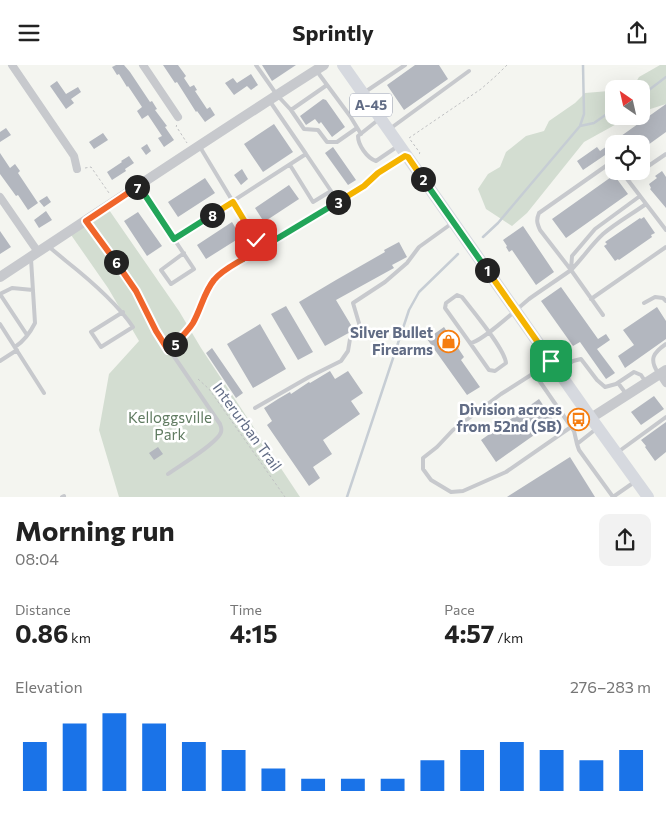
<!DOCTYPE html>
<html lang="en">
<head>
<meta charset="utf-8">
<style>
  :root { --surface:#fff; --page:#f2f2f2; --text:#222; --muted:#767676; --accent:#1a73e8 }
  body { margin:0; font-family:Commissioner,sans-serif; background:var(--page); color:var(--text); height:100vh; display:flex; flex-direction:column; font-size:19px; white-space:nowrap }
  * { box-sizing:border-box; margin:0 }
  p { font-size:16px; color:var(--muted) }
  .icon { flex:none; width:28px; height:28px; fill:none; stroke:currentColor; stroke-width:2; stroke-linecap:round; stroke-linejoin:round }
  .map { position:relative; height:432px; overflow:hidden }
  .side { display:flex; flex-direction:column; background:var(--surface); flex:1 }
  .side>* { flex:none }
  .needle { width:32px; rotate:326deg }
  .buttons { position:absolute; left:605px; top:15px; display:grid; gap:10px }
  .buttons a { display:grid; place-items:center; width:45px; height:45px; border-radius:10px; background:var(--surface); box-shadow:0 5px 20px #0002; font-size:25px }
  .pin { position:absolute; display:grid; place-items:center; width:42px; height:42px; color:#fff; margin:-21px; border-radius:10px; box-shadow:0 2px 8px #0006 }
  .km { position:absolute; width:25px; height:25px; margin:-12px; border-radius:50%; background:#222; color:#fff; font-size:14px; line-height:25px; text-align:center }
  .round { display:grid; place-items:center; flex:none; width:52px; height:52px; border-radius:10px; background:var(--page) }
  .summary { display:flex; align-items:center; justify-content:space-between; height:85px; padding:0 15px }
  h1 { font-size:28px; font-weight:700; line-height:38px }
  .stats { display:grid; grid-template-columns:repeat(3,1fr); gap:8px; height:85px; padding:5px 15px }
  .stats div { display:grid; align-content:center }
  .stats b { font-size:25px; font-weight:700 }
  .stats small { font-size:14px; font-weight:400 }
  .stats p { font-size:14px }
  .chart { height:140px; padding:10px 15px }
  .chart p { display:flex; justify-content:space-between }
  .chart svg { width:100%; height:90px; margin-top:5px; stroke:var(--accent); stroke-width:6 }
  header { display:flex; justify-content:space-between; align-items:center; height:65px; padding:0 15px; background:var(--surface); font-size:22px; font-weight:700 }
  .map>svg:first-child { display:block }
</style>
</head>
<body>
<header><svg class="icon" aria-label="menu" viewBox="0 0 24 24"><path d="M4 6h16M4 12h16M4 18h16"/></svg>Sprintly<svg class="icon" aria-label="share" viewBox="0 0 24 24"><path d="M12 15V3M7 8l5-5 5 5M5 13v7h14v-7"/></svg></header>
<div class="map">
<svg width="666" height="432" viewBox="0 0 666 432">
  <rect width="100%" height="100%" fill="#f4f5f0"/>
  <path fill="#d3ddd1" d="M660,0h6v39l-25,8v-23h-9l7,-12z
    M609,26l5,1v24h17l-47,26 -57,71 -15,13 -26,-17 -8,-20 10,-15 12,-7 6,-15 20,-16 18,-5 5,-10 26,-18 10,-10z
    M107,142l72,104 22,37 99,149h-181l-20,-67 10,-56 30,-33 -31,-53 -39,-56z"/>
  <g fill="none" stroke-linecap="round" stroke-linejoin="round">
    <path stroke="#c6cdd4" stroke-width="2.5" d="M641,31l25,-19
      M580,61l14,-3 20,-14
      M483,172l15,-14 82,-97 4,-12 -1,-49
      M347,432l62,-187 10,-18 39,-38"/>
  </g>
  <path fill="#b3b7bf" d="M116,0h8l6,7 20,30 2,-1 5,8 -2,1 12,16 -2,1 9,13 -10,7 -6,-9 4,-2 -14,-21 -6,4 -5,-8 5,-4 -14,-21 -1,1 -8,-13 -2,1 -5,-8z
    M163,0h15l8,11 -2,2 6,9 4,-2 3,5 -2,1 12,18 3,-2 5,8 -10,7 -8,-11 -1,1 -19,-30 -2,1z
    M262,0h34l-24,16z
    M415,0h24l9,14 -44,31 -17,-25z
    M251,9l7,11 -7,5 -4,-4 -13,9 -9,-12 8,-5 4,5z
    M57,16l9,13 12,-7 3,5 -10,7 3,4 -8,6 -16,-23z
    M323,34l3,1 19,27 -13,10 -11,-15 -2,2 -4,-5 -9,6 -6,-9z
    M666,39v28l-25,18v-6h-27v5l-31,21 -6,-9 20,-14 3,4z
    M274,59l19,28 -30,20 -19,-28z
    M6,63l5,7 -11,7v-10z
    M103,68l5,7 -14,9 -5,-7z
    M147,79l4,7 -5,4 -5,-7z
    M333,82l23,33 -8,5 -23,-32z
    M0,88l10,15 5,-4 5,7 -2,2 20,30 -10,7 -10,-15 -2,1 -16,-22z
    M129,91l5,7 -9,6 1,2 -14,9 -5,-8 15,-10 -1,-1z
    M242,104l6,10 -7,6 -7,-10z
    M662,106l4,6v31l-16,-19 1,-1 -2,-4 8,-6 -2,-2z
    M614,110l14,19 -62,44 -14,-19z
    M205,113l10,15 -37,24 -10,-15z
    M289,120l10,14 -35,23 -9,-14z
    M47,131l4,6 -7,5 -5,-6z
    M46,146l6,9 -13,8 -5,-8z
    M138,147l24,34 -15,10 -23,-35z
    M644,152l11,16 -4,2 1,2 -33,23 -1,-1 -3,2 -11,-15 3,-2 -2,-2 35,-24 1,1z
    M232,157l9,15 -35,22 -9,-14z
    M523,161l31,46 -18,13 -24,-35 -3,2 -3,-5 1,-1 -4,-6z
    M0,166l11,16 -11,7z
    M399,177l8,15 -15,8 2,3 -58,32 18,30 -29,16 -26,-44 37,-22 49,-28 -1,-2z
    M561,222l37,52 8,-5 4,6 -13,9 18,24 -9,6 -26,-37 -7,4 -32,-45z
    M286,241l27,46 -15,8 -27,-46z
    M657,242l9,14v18l-41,29 -7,-12 16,-11 -11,-15z
    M260,259l26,45 -33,19 -26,-44z
    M444,262l20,30 -3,3 19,27 -13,8 -40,-56z
    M212,283l31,45 -7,5 -30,-45z
    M330,306l5,8 13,-8 15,22 -12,8 9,13 -37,26 9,14 -19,13 7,11 -11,8 -42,-61 5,-4 -8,-13 14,-9 12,-7 1,2 18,-12 1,1z
    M654,331l10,13 -23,16 -10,-13z
    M539,334l15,22 -58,41 -15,-22z
    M666,357v30l-11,9 -10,-14 1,-1 -5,-6z
    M158,382l5,7 -9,6 -5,-7z
    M570,392l25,40h-88z"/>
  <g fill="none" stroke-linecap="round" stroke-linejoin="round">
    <path stroke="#c0c1c3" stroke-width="1" stroke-dasharray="2.5 2.5" stroke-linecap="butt" d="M177,60l-1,1 11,17
      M419,89l1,-1 -11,-15 72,-49 16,-14 10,-10
      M85,103l6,-1 18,26
      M173,281c8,-8 16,-15 21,-25 9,-19 12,-33 28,-48l142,-87 13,-13 21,-12
      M198,314l11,10 76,108"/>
    <path stroke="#c7c9cd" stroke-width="4" d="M256,0l21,30 14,15 36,-25
      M316,5l34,46 11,18
      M365,27l40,-27
      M291,45l13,19 14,1 9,12h10l20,-14
      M350,51l16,-12
      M378,55l-20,16c0,9 9,22 18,25l22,-15
      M391,63l78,-57
      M200,82l56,93
      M290,100l23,37 18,-11 -25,-37
      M621,106l45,59
      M641,106l25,-17
      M628,115l13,-9
      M140,122l34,52 132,-85 -37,-54
      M87,156l49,70 20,39 64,94c1,4 2,4 1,8 -3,11 -42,34 -53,42
      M174,174l20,30 -23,15 -10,-14 23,-17
      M48,181c6,5 12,10 18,15 24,19 50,41 67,66l-32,20 -10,-15 32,-20
      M571,205l-31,-40c-3,-7 -4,-10 -1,-17l74,-52 1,1
      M571,205l1,-14 23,-27 45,-33
      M571,205c11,-11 20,-25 32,-36 13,-11 29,-20 43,-30
      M0,229l27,41
      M0,229l12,-6 21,2
      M591,234l75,-52
      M644,238l11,-6 8,1 3,3
      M0,259l44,69
      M470,278l19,27 6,1 11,-8c-1,-14 -34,-53 -44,-66l-5,-2 -11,8 -1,5 25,35c12,-1 48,-35 59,-44 14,-10 28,-19 42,-29l32,45
      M15,282c9,-6 15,-14 20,-24l-4,-64
      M0,296l17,-11
      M549,297l-15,11 40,58 3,13
      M559,305l14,-9 8,-2 16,21 8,7 11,-3 18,-12 7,3 4,6
      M534,308l-33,21 -48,36 -16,17 -14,11v11l8,11 20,12 12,-1 43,-19 65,-45
      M658,308c-9,-14 -5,-20 8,-29
      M618,318l9,12
      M255,343l54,-31 32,-16 7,-10 2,-12 8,-4 3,-5 -8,-27 32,-21 22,-19 12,-16 32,-23
      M596,364l-19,15 2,6 34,47
      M618,387l48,-35
      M62,432l2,-1
      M613,432l20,-14"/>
    <path stroke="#c7c9cd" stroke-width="8" d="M12,0l62,91 3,13
      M143,0l35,52
      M0,132l38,55
      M660,309l6,9"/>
    <path stroke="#c7c9cd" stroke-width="10" d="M0,212c108,-71 215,-143 324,-212
      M591,353l75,-48"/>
    <path stroke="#d6d9df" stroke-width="12" d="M343,0l248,353 57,79"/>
  </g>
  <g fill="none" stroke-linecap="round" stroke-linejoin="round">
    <defs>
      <path id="split-1" d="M487,205l64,91"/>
      <path id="split-2" d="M423,114l64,91"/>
      <path id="split-3" d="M338,137l26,-16 14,-13 27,-17 3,1 15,22"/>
      <path id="split-4" d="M243,194l95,-57"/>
      <path id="split-5" d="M175,279c6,-7 13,-13 18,-21 8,-14 11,-31 21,-43 7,-9 19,-15 29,-21"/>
      <path id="split-6" d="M116,197l20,29 20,40 12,19 7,-6"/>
      <path id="split-7" d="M116,197l-30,-41 51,-34"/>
      <path id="split-8" d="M137,122l2,-1 35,53 38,-24"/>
      <path id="split-9" d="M212,150l21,-13 23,38"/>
    </defs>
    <use href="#split-1" stroke="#fff" stroke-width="10"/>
    <use href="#split-2" stroke="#fff" stroke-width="10"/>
    <use href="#split-3" stroke="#fff" stroke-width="10"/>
    <use href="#split-4" stroke="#fff" stroke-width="10"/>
    <use href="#split-5" stroke="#fff" stroke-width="10"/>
    <use href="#split-6" stroke="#fff" stroke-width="10"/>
    <use href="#split-7" stroke="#fff" stroke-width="10"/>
    <use href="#split-8" stroke="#fff" stroke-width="10"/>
    <use href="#split-9" stroke="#fff" stroke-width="10"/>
    <use href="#split-1" stroke="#f5b400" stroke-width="6"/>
    <use href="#split-2" stroke="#22a559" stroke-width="6"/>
    <use href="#split-3" stroke="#f5b400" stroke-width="6"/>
    <use href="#split-4" stroke="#22a559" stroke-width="6"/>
    <use href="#split-5" stroke="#f0652b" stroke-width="6"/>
    <use href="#split-6" stroke="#f0652b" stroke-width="6"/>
    <use href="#split-7" stroke="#f0652b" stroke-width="6"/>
    <use href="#split-8" stroke="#22a559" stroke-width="6"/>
    <use href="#split-9" stroke="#f5b400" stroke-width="6"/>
  </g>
  <defs>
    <symbol id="shop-ring" viewBox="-11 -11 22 22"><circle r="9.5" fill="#fff" stroke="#f57d10" stroke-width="1.5"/><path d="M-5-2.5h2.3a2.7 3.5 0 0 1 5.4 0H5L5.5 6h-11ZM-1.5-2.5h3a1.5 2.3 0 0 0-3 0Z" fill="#f57d10"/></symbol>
    <symbol id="bus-ring" viewBox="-11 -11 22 22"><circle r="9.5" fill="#fff" stroke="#f57d10" stroke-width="1.5"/><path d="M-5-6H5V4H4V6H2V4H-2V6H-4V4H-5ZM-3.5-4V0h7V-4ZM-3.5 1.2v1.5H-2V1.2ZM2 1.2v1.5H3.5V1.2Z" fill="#f57d10"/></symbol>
  </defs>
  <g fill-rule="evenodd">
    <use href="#shop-ring" x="436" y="264" width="25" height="25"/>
    <use href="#bus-ring" x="566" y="342" width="25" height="25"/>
  </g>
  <g text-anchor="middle" stroke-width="5" stroke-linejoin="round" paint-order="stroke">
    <rect fill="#fff" stroke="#9098aa" stroke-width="1" x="350" y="28.5" width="42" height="23" rx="4"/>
    <g font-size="14" font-weight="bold" fill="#616c85">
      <text x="371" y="45">A-45</text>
    </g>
    <g font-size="15" font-weight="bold" fill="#616c85" stroke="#fff" text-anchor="end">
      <text x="433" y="273">Silver Bullet<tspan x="433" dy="17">Firearms</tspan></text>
      <text x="562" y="350">Division across<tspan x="562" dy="17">from 52nd (SB)</tspan></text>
    </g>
    <g font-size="15" fill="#607b61" stroke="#fff">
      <text x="170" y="358">Kelloggsville<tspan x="170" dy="17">Park</tspan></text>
    </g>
    <g font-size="15" fill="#616c85" stroke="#fff">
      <text transform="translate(247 362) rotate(54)" y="5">Interurban Trail</text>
    </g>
  </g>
</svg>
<div class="buttons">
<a><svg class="needle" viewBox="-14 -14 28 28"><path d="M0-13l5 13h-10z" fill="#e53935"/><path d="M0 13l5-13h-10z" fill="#767676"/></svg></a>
<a><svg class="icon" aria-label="locate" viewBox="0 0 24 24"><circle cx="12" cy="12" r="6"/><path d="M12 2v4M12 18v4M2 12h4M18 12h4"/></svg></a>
</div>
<div class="pin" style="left:551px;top:296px;background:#1e9e55"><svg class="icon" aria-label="arrive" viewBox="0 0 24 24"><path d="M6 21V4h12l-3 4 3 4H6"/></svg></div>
<div class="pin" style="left:256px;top:175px;background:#d93025"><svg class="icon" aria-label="check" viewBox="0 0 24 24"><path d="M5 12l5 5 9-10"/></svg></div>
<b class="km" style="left:487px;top:205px">1</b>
<b class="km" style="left:423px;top:114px">2</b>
<b class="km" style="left:338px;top:137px">3</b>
<b class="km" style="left:175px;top:279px">5</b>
<b class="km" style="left:116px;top:197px">6</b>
<b class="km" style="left:137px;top:122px">7</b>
<b class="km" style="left:212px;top:150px">8</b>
</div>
<section class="side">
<div class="summary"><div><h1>Morning run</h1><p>08:04</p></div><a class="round"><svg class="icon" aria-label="share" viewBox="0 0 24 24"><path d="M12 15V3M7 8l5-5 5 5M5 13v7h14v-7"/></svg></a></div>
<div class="stats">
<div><p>Distance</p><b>0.86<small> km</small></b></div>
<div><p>Time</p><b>4:15</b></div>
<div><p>Pace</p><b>4:57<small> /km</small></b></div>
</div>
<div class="chart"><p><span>Elevation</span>276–283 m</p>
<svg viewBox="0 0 160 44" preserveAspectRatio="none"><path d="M5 44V20M15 44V11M25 44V6M35 44V11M45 44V20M55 44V24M65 44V33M75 44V38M85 44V38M95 44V38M105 44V29M115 44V24M125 44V20M135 44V24M145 44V29M155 44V24"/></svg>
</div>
</section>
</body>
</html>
